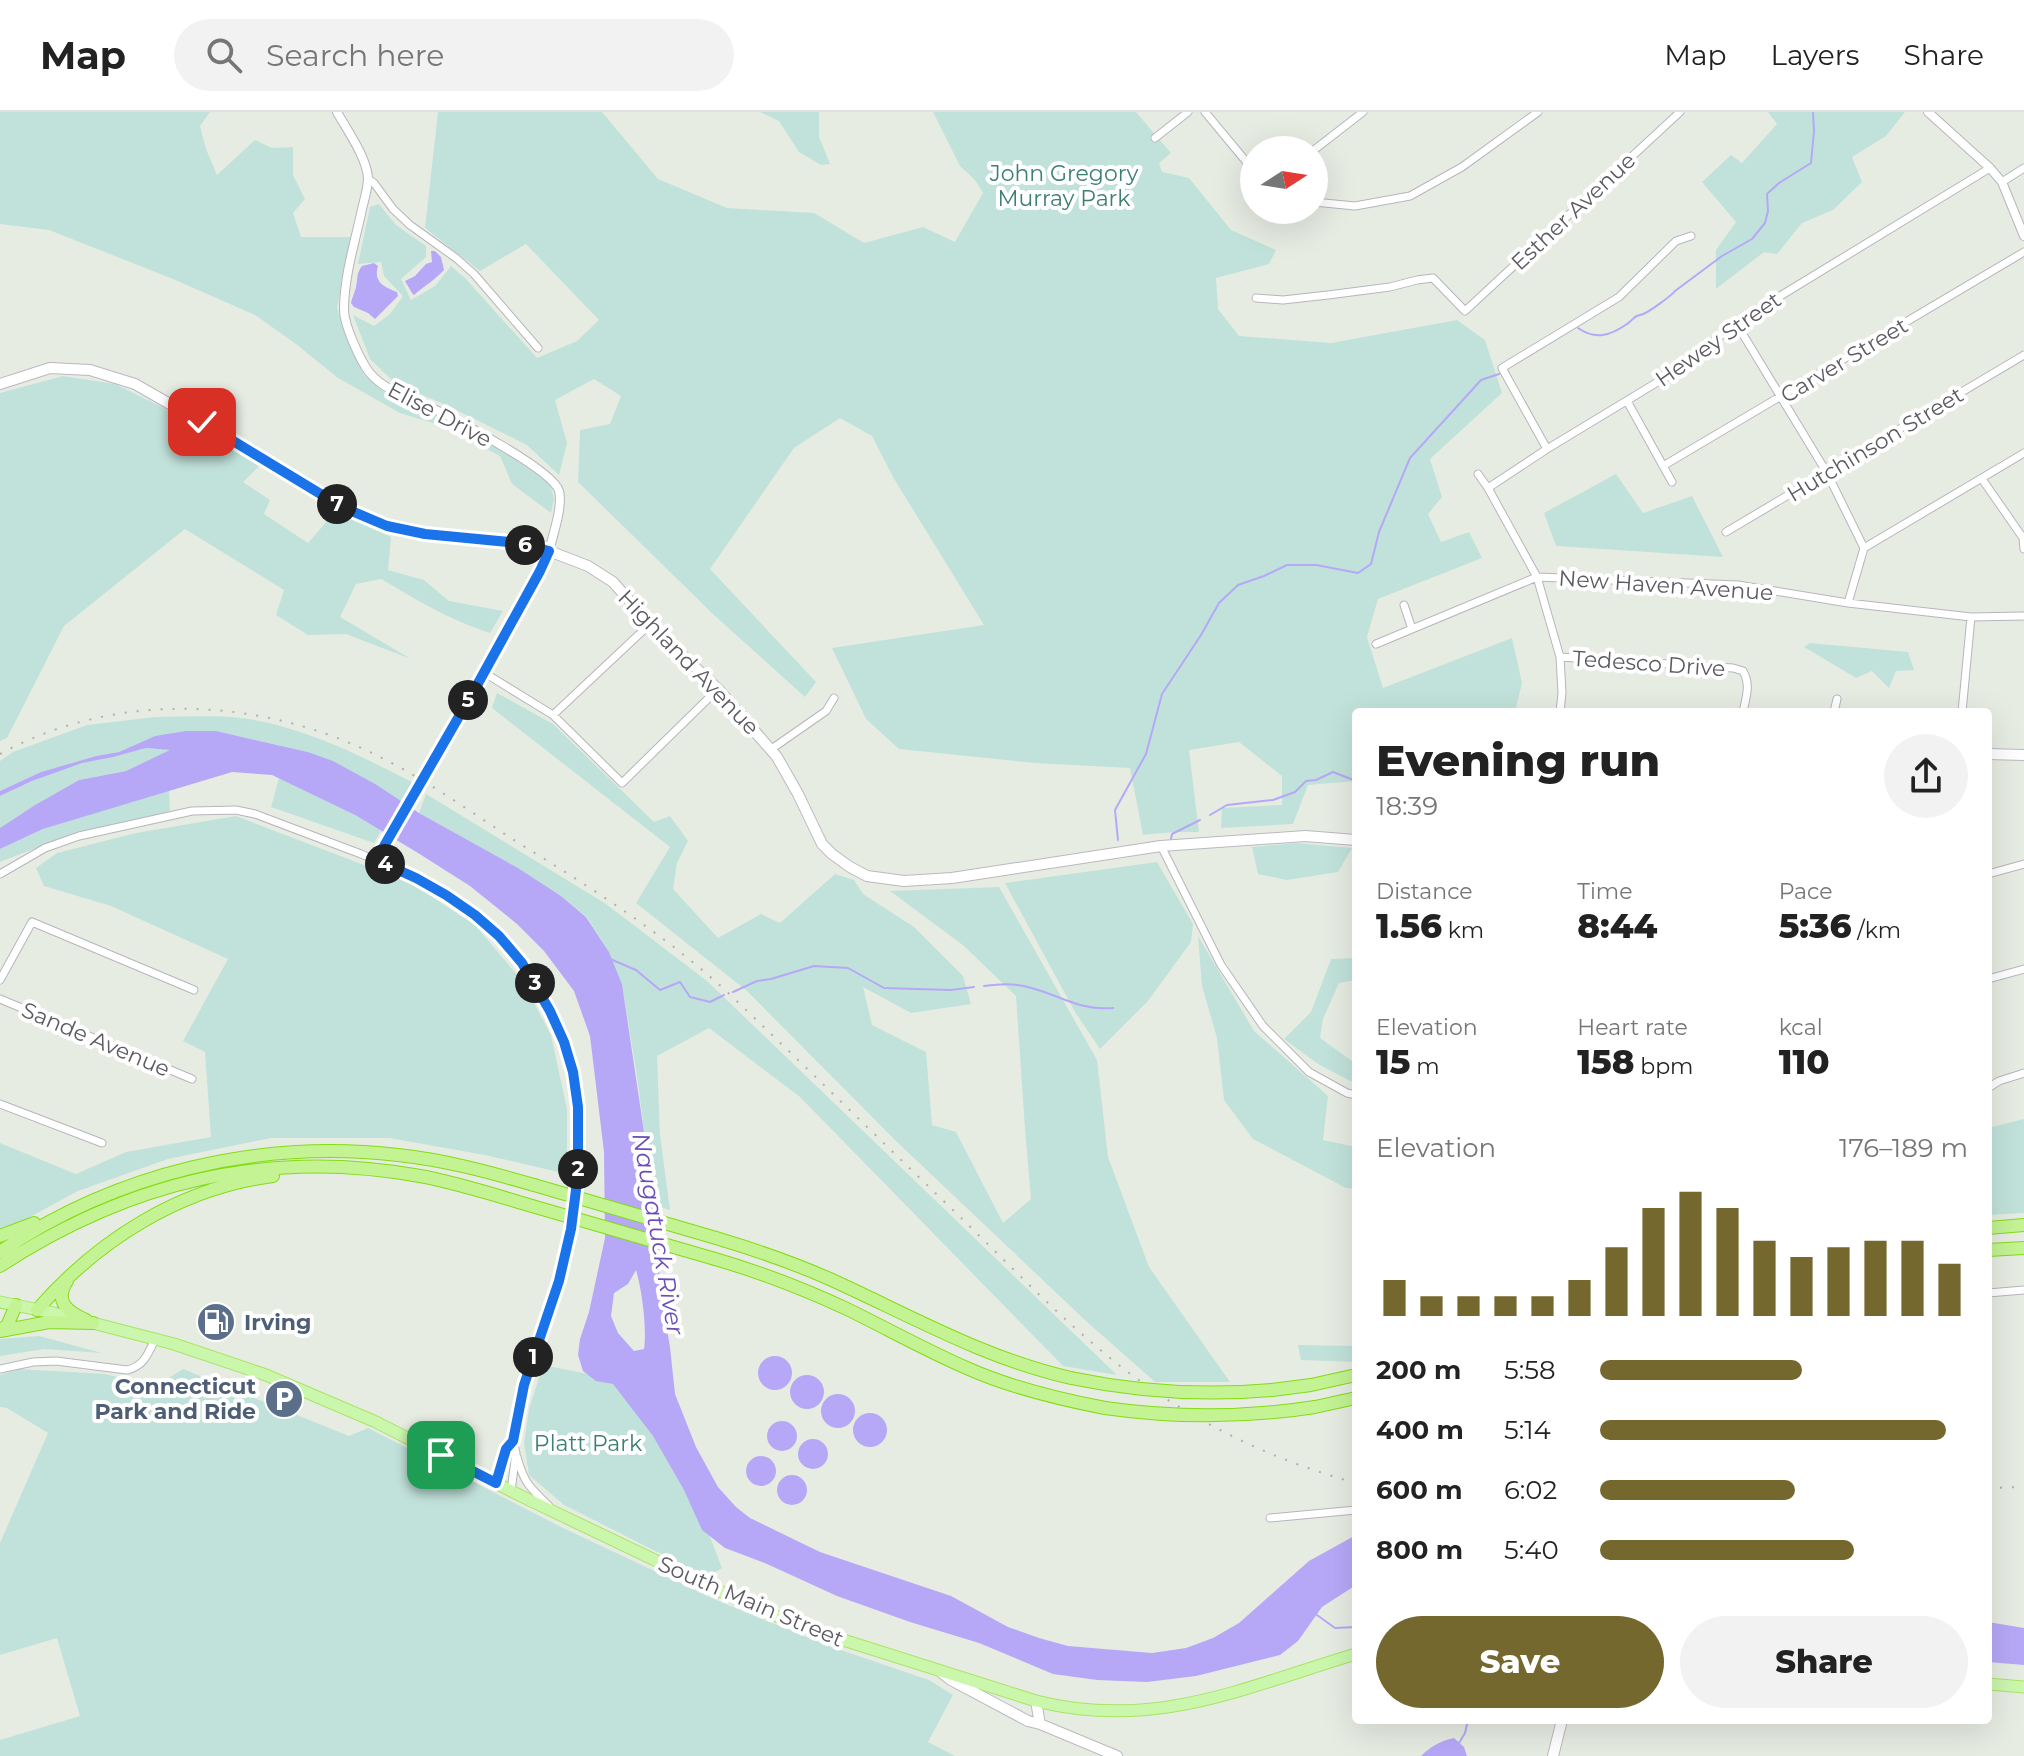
<!DOCTYPE html>
<html lang="en">
<head>
<meta charset="utf-8">
<style>
  :root { --surface:#fff; --page:#f2f2f2; --text:#222; --muted:#767676; --line:#e0e0e0; --accent:#74682e }
  body { margin:0; font-family:Montserrat,sans-serif; background:var(--page); color:var(--text); height:100vh; display:flex; flex-direction:column; font-size:30px; white-space:nowrap }
  * { box-sizing:border-box; margin:0 }
  p { font-size:26px; color:var(--muted) }
  .icon { flex:none; width:44px; height:44px; fill:none; stroke:currentColor; stroke-width:2; stroke-linecap:round; stroke-linejoin:round }
  .map { position:relative; flex:1; overflow:hidden }
  .panel { position:absolute; left:1352px; top:596px; width:640px; height:1016px; display:flex; flex-direction:column; background:var(--surface); border-radius:8px; box-shadow:0 8px 32px #0002 }
  .panel>* { flex:none }
  .needle { width:52px; rotate:78deg }
  .tools { position:absolute; left:1240px; top:24px; display:grid; gap:16px }
  .tools a { display:grid; place-items:center; width:88px; height:88px; border-radius:50%; background:var(--surface); box-shadow:0 8px 32px #0002; font-size:40px }
  .pin { position:absolute; display:grid; place-items:center; width:68px; height:68px; color:#fff; margin:-34px; border-radius:16px; box-shadow:0 4px 12px #0006 }
  .km { position:absolute; width:40px; height:40px; margin:-20px; border-radius:50%; background:#222; color:#fff; font-size:22px; line-height:40px; text-align:center }
  .round { display:grid; place-items:center; flex:none; width:84px; height:84px; border-radius:42px; background:var(--page) }
  .summary { display:flex; align-items:center; justify-content:space-between; height:136px; padding:0 24px }
  h1 { font-size:44px; font-weight:800; line-height:60px }
  .metrics { display:grid; grid-template-columns:repeat(3,1fr); gap:12px; height:136px; padding:8px 24px }
  .metrics div { display:grid; align-content:center }
  .metrics b { font-size:34px; font-weight:800 }
  .metrics small { font-size:22px; font-weight:400 }
  .metrics p { font-size:22px }
  .chart { height:224px; padding:16px 24px }
  .chart p { display:flex; justify-content:space-between }
  .chart svg { width:100%; height:144px; margin-top:8px; stroke:var(--accent); stroke-width:6 }
  .button { display:flex; gap:16px; margin-top:auto; padding:16px 24px }
  .button a { flex:1; height:92px; border-radius:48px; background:var(--accent); color:#fff; font-size:32px; font-weight:800; line-height:92px; text-align:center }
  .button a+a { background:var(--page); color:var(--text) }
  ul { padding:0 24px; list-style:none; font-size:26px }
  li { display:grid; grid-template-columns:128px 96px 1fr; align-items:center; height:60px }
  li i { height:20px; border-radius:10px; background:var(--accent) }
  header { display:flex; align-items:center; gap:48px; box-sizing:border-box; height:112px; padding:0 40px; background:var(--surface); border-bottom:2px solid var(--line) }
  header strong { font-size:38px }
  nav { display:flex; gap:44px; margin-inline-start:auto; font-size:28px }
  .search { width:560px; height:72px; background:var(--page); display:flex; align-items:center; gap:20px; box-sizing:border-box; padding:0 28px; border-radius:44px; color:var(--muted); font-size:30px }
  .map>svg:first-child { display:block }
</style>
</head>
<body>
<header>
<strong>Map</strong>
<div class="search"><svg class="icon" aria-label="search" viewBox="0 0 24 24"><circle cx="10" cy="10" r="6"/><path d="M15 15l6 6"/></svg>Search here</div>
<nav><a>Map</a><a>Layers</a><a>Share</a></nav>
</header>
<div class="map">
<svg width="2024" height="1644" viewBox="0 0 2024 1644">
  <rect width="100%" height="100%" fill="#e7ece3"/>
  <path fill="#c1e2da" d="M0,0h210l-10,14 6,23 11,26 38,-35 17,8 21,-1v28l12,24 -12,14 8,24h50l-14,71 9,29 18,38 27,23 51,20 59,32 49,33 4,16 -3,14 -39,-29 -12,-28 -57,-30 -43,-13 -62,-35 -42,-34 -41,-29 -82,-36 -124,-49 -49,-6z
    M438,0h164l56,67 69,29 87,5 50,30 59,-16 32,15 28,-49 -8,-13 -15,-14 -27,-54h203l35,41 -12,10 3,9 27,6 42,52 45,20 -7,14 -53,14 2,31 21,27 92,7 126,-23 28,20 17,53 -72,66 12,38 -14,17 13,28 28,-10 13,26 -104,41 -11,38 16,51 129,-50 10,45 -7,29h-159v69l-48,4 -15,39 -72,4 1,-20 60,-3v-29l-43,-34 -50,8 10,82h-25l-31,3 -13,-67 -95,-5 -136,-14 -33,-30 -34,-71 152,-23 -91,-148 -21,-41 -32,-18 -46,30 -84,121 106,113 -11,15 -91,-82 -136,-133 2,-52 30,-6 11,-28 -27,-17 -39,21 12,43 -8,32 -32,-30 -81,-40 -50,-21 -26,-25 -17,-44 21,11 16,-12 13,-18 -19,-20 -3,-14 -23,2 12,-57 9,-3 17,21 30,21v11l-25,22 10,21 24,-14 16,-20 15,13 71,79 40,-17 22,-21 -73,-76 -46,27 -55,-43z
    M760,0h59v25l11,27 -9,1 -22,-13 -20,-31z
    M1768,0h137l-19,24 -34,21 10,25 -29,28 -31,13 -25,31 -13,-2 -48,37v-39l20,-28 -34,-40 29,-27 11,8 35,-39z
    M63,264l52,8 47,23 97,59 -16,16 27,18 -6,14 44,29 27,-31 56,25 -3,33 36,10 25,21 54,10 -13,22c-41,-13 -73,-33 -109,-54l-25,5 -16,33 71,42 -65,-25 -38,1 -32,-20 8,-25 -99,-61 -121,97 -57,112 -7,3v-348z
    M1616,362l27,39 49,-17 31,61 -167,-11 -12,-33z
    M1810,531l98,9 6,18 -18,1 -7,17 -17,-17 -16,7 -52,-31z
    M497,581l56,31 101,98 16,-6 18,25 -11,22 -4,26 45,49 43,-24 19,9 55,-49 19,6 9,14 51,33 49,49 8,28 -60,9 -48,-26 9,38 54,27 6,73 24,7 47,91 28,-24 -6,-70 -9,-133 -52,-50 -74,-55 109,-4 98,173 11,97 41,110 81,115h-75l-69,-61 -189,-179 -150,-151 -111,-88 34,-56 -178,-139z
    M155,605c28,0 58,-2 86,1 62,8 118,37 173,65l-12,19 -25,-17 -69,-33 -92,-21 -61,5 -36,16 -23,4 -55,16 -41,19v-30l13,-9 74,-27z
    M146,636l26,2 -46,21 -47,9 -44,25 -35,23v-32c27,-12 55,-27 83,-34 21,-5 42,-8 63,-14z
    M279,666l76,37 26,16 -7,12 -103,-36z
    M169,678l1,22 -93,20 -77,30v-13l43,-20z
    M426,682l180,110 101,77 410,394 -54,-9 -263,-269 -91,-69 -52,28 3,79 10,75 -16,-5 -17,-129 -15,-92 -13,-32 -22,-35 -26,-21 -43,-28 -99,-55z
    M236,704l175,67 65,43 47,56 28,53 16,74v65l-82,-19 -96,-17h-118l-103,21 -90,32 -61,33 -17,5v-86l76,31 50,-22 85,-15 -6,-85 -22,-11 45,-82 -117,-53 -67,-20 -8,-18 21,-15 79,-20z
    M1297,731l55,5 -14,24 -51,8 -29,-6 -6,-27z
    M1157,750l36,62 -2,18 -43,59 -48,48 -25,-37 -70,-129z
    M1198,824l56,95 74,65 -5,44 33,7v42l-10,-1 -93,-49 -29,-39 -7,-62 -15,-52z
    M1356,846v22l-17,3 -16,36 -3,19 36,26v20l-38,-20 -34,-25 27,-27 20,-53z
    M2024,1007v94l-36,2v-87z
    M39,1224l63,17 -58,-4 -44,7v-17z
    M1298,1233l58,1v16l-55,-2z
    M543,1253l70,14 29,28 60,109 20,52 -15,9 -143,-72 -35,-30 -5,-32 5,-34z
    M19,1257l86,5 51,12 27,-17 166,67 19,-8 191,98 157,74 110,45 103,35 24,15 -25,47 27,14h-955v-16l80,-24 -23,-78 -57,17v-112l48,-110 -41,-25 -7,-1v-32z"/>
  <path fill="#b7a8f7" fill-rule="evenodd" d="M431,139h4l6,6 3,13c-9,10 -20,16 -30,25l-2,-2 -7,-12 10,-5 11,-12 6,-2z
    M374,151l4,3c-5,16 6,21 19,26l1,4 -23,23 -7,-6 -14,-6 -3,-4c1,-6 4,-11 5,-16 2,-9 0,-13 6,-21z
    M186,619h30l92,21 25,9 44,24 42,28 99,55 43,28 25,21 23,35 13,32 31,208 8,102 9,53 5,47 21,53 22,40 18,20 14,11 70,34 131,44 57,31 31,11 29,8 84,7 34,-5 27,-10 26,-15 70,-62 47,-26v50l-34,22 -24,34 -18,14 -84,21 -49,6 -50,-2 -44,-6 -74,-31 -69,-21 -73,-26 -70,-32 -42,-16 -23,-18 -18,-40 -31,-54 -40,-52 -17,-3 -13,-10 -5,-16 2,-16 9,-27 16,-74 -1,-86 -14,-116 -16,-45 -30,-40 -27,-27 -47,-38 -52,-33 -63,-38 -83,-40 -40,-3 -189,57 -43,20v-21l35,-23 44,-25 47,-9 44,-21 -24,-2 -33,9 -31,6 -50,18 -32,15v-5l41,-19 55,-16 23,-4 36,-16zM636,1158c6,20 11,58 8,79l-10,2 -16,-18 -7,-17 3,-23 14,-9z
    M758 1261a17 17 0 1 1 34 0a17 17 0 1 1-34 0Z
    M790 1280a17 17 0 1 1 34 0a17 17 0 1 1-34 0Z
    M821 1299a17 17 0 1 1 34 0a17 17 0 1 1-34 0Z
    M853 1318a17 17 0 1 1 34 0a17 17 0 1 1-34 0Z
    M767 1324a15 15 0 1 1 30 0a15 15 0 1 1-30 0Z
    M798 1342a15 15 0 1 1 30 0a15 15 0 1 1-30 0Z
    M746 1359a15 15 0 1 1 30 0a15 15 0 1 1-30 0Z
    M777 1378a15 15 0 1 1 30 0a15 15 0 1 1-30 0Z
    M1988,1510l36,6v37l-36,-3z
    M1454,1626l10,9 3,9h-46c10,-10 19,-15 33,-18z"/>
  <g fill="none" stroke-linecap="round" stroke-linejoin="round">
    <path stroke="#b7a8f7" stroke-width="2" d="M1578,216c17,12 32,8 49,-4 2,-1 7,-7 10,-8 2,-1 4,-1 6,-2 6,-2 28,-18 32,-23l47,-35 30,-17 13,-16 3,-12 -1,-17 12,-11 32,-20 3,-32 -1,-19
      M1210,703l17,-10 46,-5 22,-8 11,-11 10,-1 17,-8 23,9
      M1171,727l1,-5 28,-14
      M1118,728l-3,-30 31,-56 16,-60 39,-59 18,-32 19,-18 26,-9 23,-11h29l42,8 13,-9 8,-32 31,-74 71,-78 18,-6
      M610,847l26,11 24,20 20,-8 10,15 20,5 14,-7
      M984,874c16,-2 29,-3 44,1 32,8 51,24 85,21
      M733,880l24,-11 14,-2 43,-13 34,2 36,20 67,2 23,-3
      M1317,1503l18,13 21,-1
      M1459,1631l6,-10 3,-13"/>
    <defs>
      <path id="minor" d="M1205,0l49,59
        M1155,26l33,-26
        M1314,38l49,-38
        M368,67l6,4 19,26 17,16 46,33 18,16 64,74
        M2002,70l22,-14
        M1314,90l41,4 55,-10 52,-29 76,-55
        M1256,186l27,2 45,-5 62,-8 27,-7 16,-2 32,33 215,-199
        M1736,211l91,150 37,75 -16,55
        M1627,289l45,81
        M1547,337l-45,-81 117,-71 57,-56 15,-5
        M1663,354l361,-214
        M1478,362l10,14 49,89 23,80 2,36 -2,19
        M1982,367l41,59 1,11
        M1488,376l59,-39 137,-83 52,-43 254,-155
        M1726,420l298,-177
        M1864,436l160,-95
        M1404,493l8,24
        M1376,532l161,-67 201,8 110,18 123,14 53,-1
        M1560,545l173,11 10,3c8,14 3,26 0,41
        M483,560l70,43 69,68 96,-94
        M1834,600l3,-13
        M1962,600l9,-95
        M553,603l97,-91
        M770,638l56,-39 8,-13
        M1161,734l60,119 42,61 46,46 38,21 9,2
        M376,748l100,-173 64,-116 9,-20
        M0,762l45,-26 34,-12 113,-25 44,-1 19,4 106,40 55,24 59,37 36,34 31,46 22,47 12,48 3,36 -3,64 -5,39 -12,52 -35,104 -11,56 3,12 -5,38
        M1988,762l36,-10
        M1988,867l36,-10
        M0,868l32,-58 162,68
        M0,887l192,80
        M1988,976l11,-7 25,-8
        M0,992l102,39
        M1988,1181l36,-3
        M0,1257l33,-7 23,-1 71,9c17,-4 21,-16 28,-31
        M517,1345c7,26 13,31 32,49
        M496,1371l10,-34 7,-8
        M1270,1406l86,-8"/>
      <path id="tertiary" d="M337,0c10,18 30,46 31,66 0,12 -5,25 -7,36 -7,31 -17,64 -17,96 0,15 16,50 25,62 15,19 42,26 63,36 23,11 121,62 127,83 4,15 -6,44 -10,60
        M1928,0l62,56 12,14 22,54"/>
      <path id="secondary" d="M0,272l50,-16 40,2 45,14 134,77 73,46 45,19 38,8 94,9 30,8 39,15 25,16 37,42 68,65 59,68 21,37 24,50 10,10 18,13 17,9 37,5 48,-3 209,-32 144,-10 51,4
        M1988,642l36,1
        M942,1561l9,7 77,41 12,3 77,32
        M1036,1589l4,23
        M1553,1644l9,-36"/>
      <path id="primary" d="M0,1190l54,11 120,31 92,31 110,47 147,75 232,111 66,25 215,68c119,30 209,-14 320,-47
        M1988,1572l36,3"/>
      <path id="motorway" d="M1988,1116l36,-3
        M0,1124l34,-13
        M716,1126c40,12 78,25 116,42 79,36 154,79 239,98
        M1988,1138l36,-2
        M0,1140c116,-79 259,-113 398,-97 47,5 91,17 136,30
        M715,1147c45,13 89,30 132,50 41,20 80,42 122,60 43,19 89,30 136,39
        M0,1154c129,-84 267,-118 420,-90 38,7 75,19 112,30
        M67,1169c-13,20 0,31 19,39
        M37,1198c61,-70 143,-122 236,-134
        M0,1218l7,-4 9,-21
        M0,1219l49,-9 44,1
        M1272,1278l39,-5 45,-10
        M1315,1295l41,-9"/>
    </defs>
    <use href="#minor" stroke="#b7b5bc" stroke-width="9"/>
    <use href="#tertiary" stroke="#b7b5bc" stroke-width="10"/>
    <use href="#secondary" stroke="#bbb8c0" stroke-width="12"/>
    <use href="#primary" stroke="#a8e464" stroke-width="13"/>
    <use href="#motorway" stroke="#84db14" stroke-width="14"/>
    <use href="#minor" stroke="#fff" stroke-width="7"/>
    <use href="#tertiary" stroke="#fff" stroke-width="8"/>
    <use href="#secondary" stroke="#fff" stroke-width="10"/>
    <use href="#primary" stroke="#cbf7ad" stroke-width="11"/>
    <use href="#motorway" stroke="#c3f393" stroke-width="12"/>
    <path stroke="#afafb0" stroke-width="2" stroke-dasharray="2 10" stroke-linecap="butt" d="M0,642c117,-64 261,-57 378,2 49,24 94,57 139,86 73,45 144,90 207,147 78,74 154,149 231,223 55,53 108,110 169,157 69,53 148,91 232,114
      M1988,1376l36,-1"/>
    <defs>
      <path id="motorway-bridge" d="M534,1073l182,53
        M532,1094l183,53
        M1071,1266c67,14 132,18 201,12
        M1105,1296c70,10 139,10 210,-1"/>
    </defs>
    <use href="#motorway-bridge" stroke="#84db14" stroke-width="14" stroke-linecap="butt"/>
    <use href="#motorway-bridge" stroke="#c3f393" stroke-width="12"/>
  </g>
  <g fill="none" stroke-linecap="round" stroke-linejoin="round">
    <defs>
      <path id="route" d="M202,310l140,85 45,19 38,8 94,9 30,8 -9,20 -64,116 -100,173 40,18 30,17 29,20 24,21 23,27 28,48 14,31 9,30 5,35v42l-2,41 -5,39 -12,52 -35,104 -11,56 -7,8 -10,34 -55,-28"/>
    </defs>
    <use href="#route" stroke="#fff" stroke-width="16"/>
    <use href="#route" stroke="#1a73e8" stroke-width="10"/>
  </g>
  <defs>
    <symbol id="fuel-disc" viewBox="-11 -11 22 22"><circle r="9.5" fill="#5c6f8a" stroke="#fff"/><path d="M-5.5-6h7V0h2V4h1.3V-2.5L3-4.5l.8-.8L6-3V5H2.5V1h-1V6h-7ZM-4.2-4.7v3.2H.2V-4.7Z" fill="#fff"/></symbol>
    <symbol id="parking-disc" viewBox="-11 -11 22 22"><circle r="9.5" fill="#5c6f8a" stroke="#fff"/><path d="M-3.5-5.5H1a3.5 3.5 0 0 1 0 7H-1V5.5H-3.5ZM-1-3.4V-.6H.8a1.4 1.4 0 0 0 0-2.8Z" fill="#fff"/></symbol>
  </defs>
  <g fill-rule="evenodd">
    <use href="#fuel-disc" x="194" y="1188" width="44" height="44"/>
    <use href="#parking-disc" x="262" y="1265" width="44" height="44"/>
  </g>
  <g text-anchor="middle" stroke-width="8" stroke-linejoin="round" paint-order="stroke">
    <g font-size="22" fill="#3c8072" stroke="#fff">
      <text x="1064" y="69">John Gregory<tspan x="1064" dy="25">Murray Park</tspan></text>
      <text x="588" y="1339">Platt Park</text>
    </g>
    <g font-size="22" fill="#5d5b62" stroke="#fff">
      <text transform="translate(1573 99) rotate(-43)" y="8">Esther Avenue</text>
      <text transform="translate(1718 227) rotate(-35)" y="8">Hewey Street</text>
      <text transform="translate(1844 248) rotate(-31)" y="8">Carver Street</text>
      <text transform="translate(440 302) rotate(28)" y="8">Elise Drive</text>
      <text transform="translate(1875 332) rotate(-31)" y="8">Hutchinson Street</text>
      <text transform="translate(1666 473) rotate(4)" y="8">New Haven Avenue</text>
      <text transform="translate(689 550) rotate(46)" y="8">Highland Avenue</text>
      <text transform="translate(1649 551) rotate(4)" y="8">Tedesco Drive</text>
      <text transform="translate(96 927) rotate(23)" y="8">Sande Avenue</text>
      <text transform="translate(751 1489) rotate(23)" y="8">South Main Street</text>
    </g>
    <g font-size="22" font-weight="bold" fill="#4e5e75" stroke="#fff" text-anchor="start">
      <text x="244" y="1218">Irving</text>
      <text x="256" y="1282" text-anchor="end">Connecticut<tspan x="256" dy="25">Park and Ride</tspan></text>
    </g>
    <g font-size="24" font-style="italic" fill="#694db8" stroke="#fff">
      <text transform="translate(658 1122) rotate(80)" y="8">Naugatuck River</text>
    </g>
  </g>
</svg>
<div class="tools">
<a><svg class="needle" viewBox="-14 -14 28 28"><path d="M0-13l5 13h-10z" fill="#e53935"/><path d="M0 13l5-13h-10z" fill="#767676"/></svg></a>
</div>
<div class="pin" style="left:441px;top:1343px;background:#1e9e55"><svg class="icon" aria-label="arrive" viewBox="0 0 24 24"><path d="M6 21V4h12l-3 4 3 4H6"/></svg></div>
<div class="pin" style="left:202px;top:310px;background:#d93025"><svg class="icon" aria-label="check" viewBox="0 0 24 24"><path d="M5 12l5 5 9-10"/></svg></div>
<b class="km" style="left:533px;top:1245px">1</b>
<b class="km" style="left:578px;top:1057px">2</b>
<b class="km" style="left:535px;top:871px">3</b>
<b class="km" style="left:385px;top:752px">4</b>
<b class="km" style="left:468px;top:588px">5</b>
<b class="km" style="left:525px;top:433px">6</b>
<b class="km" style="left:337px;top:392px">7</b>
<section class="panel">
<div class="summary"><div><h1>Evening run</h1><p>18:39</p></div><a class="round"><svg class="icon" aria-label="share" viewBox="0 0 24 24"><path d="M12 15V3M7 8l5-5 5 5M5 13v7h14v-7"/></svg></a></div>
<div class="metrics">
<div><p>Distance</p><b>1.56<small> km</small></b></div>
<div><p>Time</p><b>8:44</b></div>
<div><p>Pace</p><b>5:36<small> /km</small></b></div>
</div>
<div class="metrics">
<div><p>Elevation</p><b>15<small> m</small></b></div>
<div><p>Heart rate</p><b>158<small> bpm</small></b></div>
<div><p>kcal</p><b>110</b></div>
</div>
<div class="chart"><p><span>Elevation</span>176–189 m</p>
<svg viewBox="0 0 160 44" preserveAspectRatio="none"><path d="M5 44V33M15 44V38M25 44V38M35 44V38M45 44V38M55 44V33M65 44V23M75 44V11M85 44V6M95 44V11M105 44V21M115 44V26M125 44V23M135 44V21M145 44V21M155 44V28"/></svg>
</div>
<ul>
<li><b>200 m</b>5:58<i style="width:55%"></i></li>
<li><b>400 m</b>5:14<i style="width:94%"></i></li>
<li><b>600 m</b>6:02<i style="width:53%"></i></li>
<li><b>800 m</b>5:40<i style="width:69%"></i></li>
</ul>
<div class="button"><a>Save</a><a>Share</a></div>
</section>
</div>
</body>
</html>
